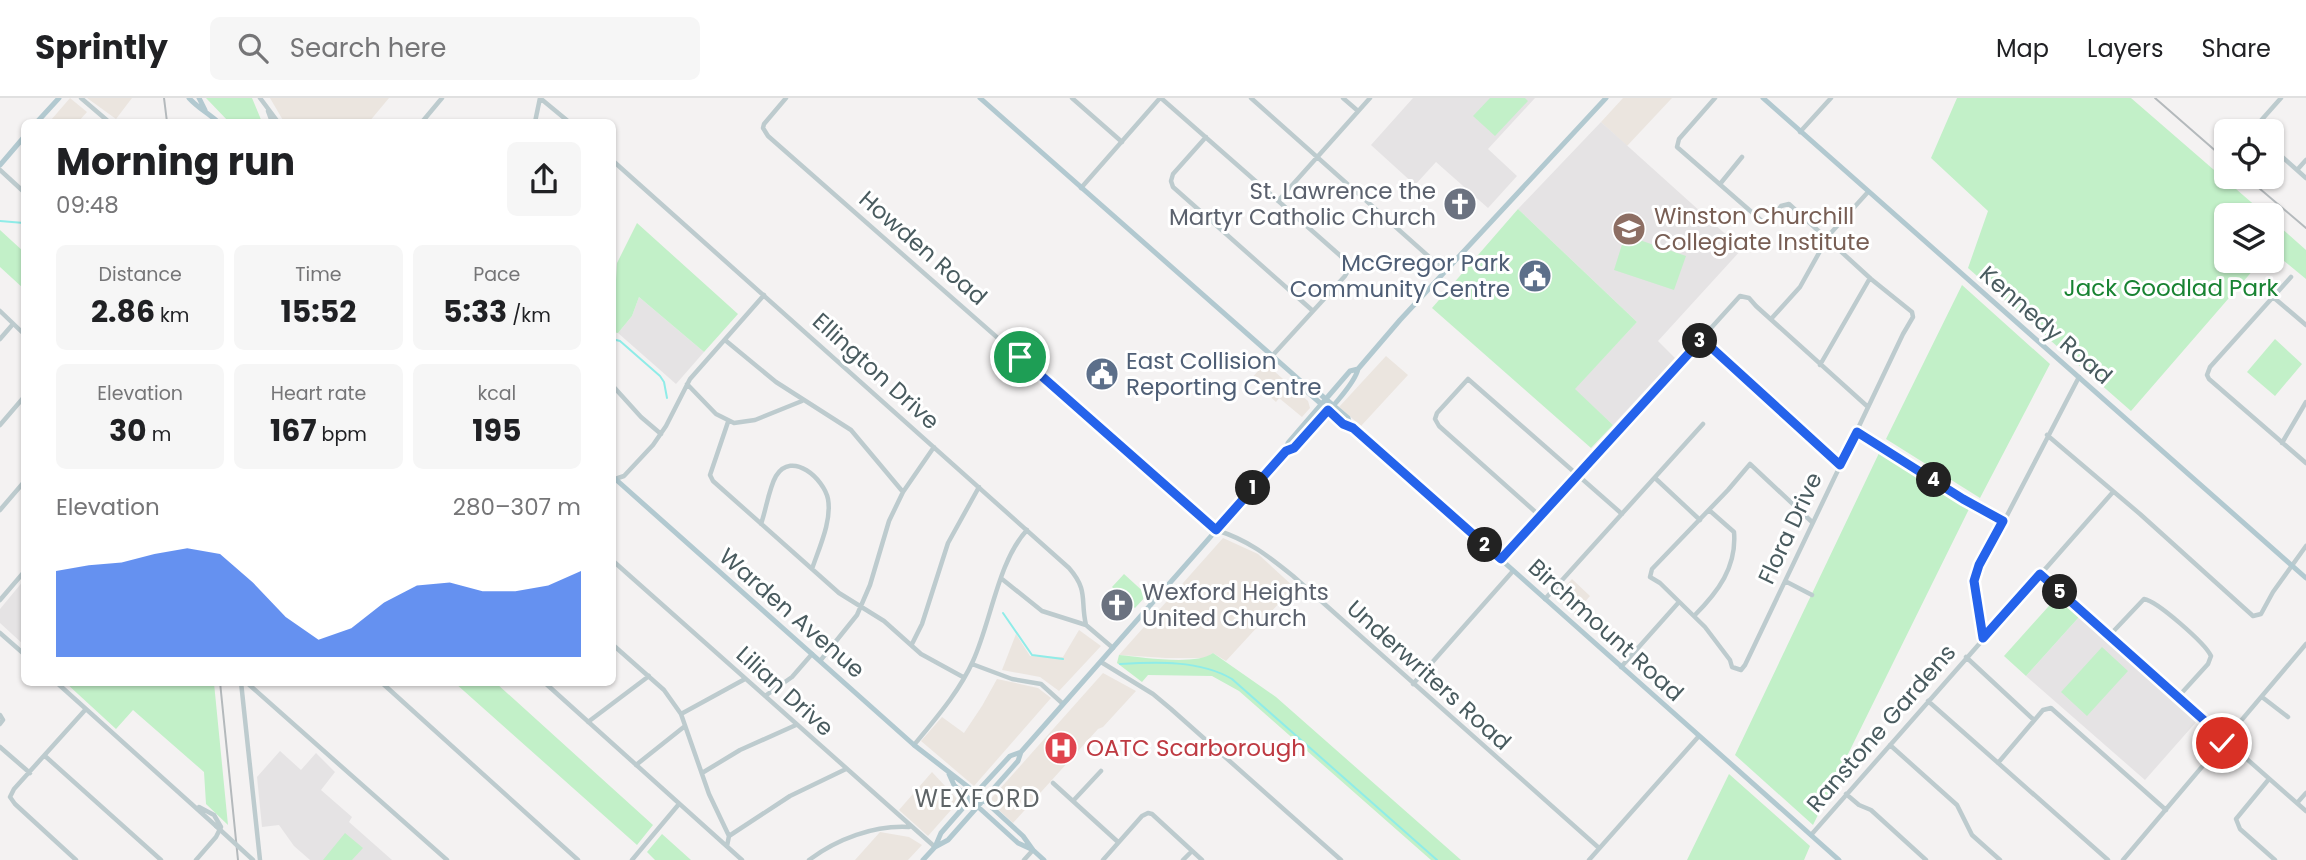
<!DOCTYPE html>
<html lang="en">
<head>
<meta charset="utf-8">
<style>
  :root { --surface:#fff; --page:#f6f6f6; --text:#202124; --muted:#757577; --line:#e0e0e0; --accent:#2563eb }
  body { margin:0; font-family:Poppins,sans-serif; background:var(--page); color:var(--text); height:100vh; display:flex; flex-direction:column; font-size:26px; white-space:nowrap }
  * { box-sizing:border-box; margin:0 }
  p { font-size:23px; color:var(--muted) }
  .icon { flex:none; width:38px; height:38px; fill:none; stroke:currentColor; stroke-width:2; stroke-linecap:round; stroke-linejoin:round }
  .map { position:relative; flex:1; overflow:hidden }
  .drawer { position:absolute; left:21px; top:21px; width:595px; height:567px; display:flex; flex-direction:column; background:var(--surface); border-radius:10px; box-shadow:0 2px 5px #0004 }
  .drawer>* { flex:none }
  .buttons { position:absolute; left:2214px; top:21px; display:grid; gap:14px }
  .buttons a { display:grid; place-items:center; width:70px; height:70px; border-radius:10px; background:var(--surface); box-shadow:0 2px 5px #0004; font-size:35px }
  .pin { position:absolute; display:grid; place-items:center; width:60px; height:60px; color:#fff; margin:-30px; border:4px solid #fff; border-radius:50%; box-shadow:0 2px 7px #0007 }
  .km { position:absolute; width:35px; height:35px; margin:-18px; border-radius:50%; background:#222; color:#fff; font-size:19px; line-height:35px; text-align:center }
  .round { display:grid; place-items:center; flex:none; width:74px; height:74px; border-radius:10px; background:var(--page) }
  .headline { display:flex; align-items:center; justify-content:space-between; height:119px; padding:0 35px }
  h1 { font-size:38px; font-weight:700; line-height:52px }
  .metrics { display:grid; grid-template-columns:repeat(3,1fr); gap:10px; height:119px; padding:7px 35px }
  .metrics div { display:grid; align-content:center; border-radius:10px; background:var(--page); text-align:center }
  .metrics b { font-size:30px; font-weight:700 }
  .metrics small { font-size:19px; font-weight:400 }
  .metrics p { font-size:19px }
  .chart { height:196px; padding:14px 35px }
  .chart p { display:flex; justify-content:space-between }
  .chart svg { width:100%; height:126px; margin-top:7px; fill:var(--accent); opacity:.7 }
  header { display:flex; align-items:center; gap:42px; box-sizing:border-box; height:98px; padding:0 35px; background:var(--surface); border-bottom:2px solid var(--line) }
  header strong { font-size:33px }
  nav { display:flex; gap:38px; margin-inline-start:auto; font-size:24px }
  .search { width:490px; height:63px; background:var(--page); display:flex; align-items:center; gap:18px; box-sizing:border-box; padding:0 24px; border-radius:10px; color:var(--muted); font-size:26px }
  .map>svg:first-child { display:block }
</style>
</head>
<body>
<header>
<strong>Sprintly</strong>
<div class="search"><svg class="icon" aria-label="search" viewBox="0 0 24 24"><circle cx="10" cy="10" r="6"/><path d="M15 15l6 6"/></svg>Search here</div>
<nav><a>Map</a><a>Layers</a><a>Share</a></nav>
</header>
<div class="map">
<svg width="2306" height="762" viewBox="0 0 2306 762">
  <rect width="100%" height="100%" fill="#f4f2f2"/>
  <path fill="#ebe5df" d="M70,0l17,14 -9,10h-24l-3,-2z
    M87,0h45l-16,21z
    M270,0h119l-20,24h-41l-3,-2 -3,2h-38z
    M1623,0h49l-45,48 -26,-24z
    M1386,258l22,19 -47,51 -22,-19z
    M1265,265l43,38 2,7 -8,9 -23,-19 -3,4 -25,-23z
    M1223,440l35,16 36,33 -68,74 -13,-8 -7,5h-40l-47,-3z
    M1572,481l18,17 -15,17 -20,-16z
    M1079,532l22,16 -42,45 -19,-14 -38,-7 14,-36 14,22 33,1z
    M1103,575l33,18 -33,36 -5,2 -85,94 -24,-22z
    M997,581l41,9 13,10 -77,88 -53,-45 21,-24 22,16 18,-27z
    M932,674l27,29 -31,35 -29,-26z
    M880,734l29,5 13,8 -14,15h-53z"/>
  <path fill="#e5e3e4" d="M1413,0h122l-47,51 29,27 -29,32 -52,-46 -21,23 -44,-40z
    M1601,24l141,127 -84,92 17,17 -62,67 -39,-36 63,-67 -119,-113z
    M639,199l65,55 -28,32 -58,-51 14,-17z
    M24,482v65l-24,-22v-14z
    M2079,519l118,104 -52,59 -119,-104z
    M280,653l21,19 15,-17 19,19 -14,18 31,27 -3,5 43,38h-82l-16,-14 -15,-21 -17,2 -5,-50z"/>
  <path fill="#c2f0c8" d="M206,0h46l10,24h-33z
    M1490,0h35l3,3 -33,35 -22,-20z
    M1957,0h174l135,117h-40v46h35l-130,150 -163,-143 20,-57 -57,-53z
    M1518,111l119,113 -62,67 38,36 -22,23 -159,-140z
    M2272,122l34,30v29l-34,-28z
    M637,125l101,91 -34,38 -65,-55 -7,19 -14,17 -5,-1 4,-69z
    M0,132l24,22v37l-24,-22z
    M1625,137l61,21 -12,34 -60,-20z
    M1962,187l88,79 -70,134 -94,-59z
    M2275,241l27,25 -27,32 -28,-24z
    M1880,353l90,56 -157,318 -78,-70z
    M1124,476l23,21 -12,13 -23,-21z
    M2057,499l22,20 -53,59 -22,-20z
    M2102,549l26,24 -41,45 -26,-24z
    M1213,555l63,44 185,163h-30l-192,-169 -27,-15 -64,-1 -6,7 -25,-19 2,-8c22,2 77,11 94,-2z
    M66,585h148l14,142 -22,-21 -2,-32 -71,-62 -17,19z
    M455,585h41l157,142 -16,20z
    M1729,676l81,72 -6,14h-117z
    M345,735l18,15 -11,12h-29z
    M662,736l29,26h-36l-8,-8z"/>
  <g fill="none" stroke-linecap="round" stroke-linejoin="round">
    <path stroke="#8fece8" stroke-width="2" d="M0,123l24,2
      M612,241l8,2 40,35 4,6 3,16
      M1003,515l29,42 31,4
      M1120,566c36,-2 80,-4 112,15l205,181"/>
    <path stroke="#bdcbce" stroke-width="4.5" d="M81,0l28,24
      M260,0l18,24
      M540,0l29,24
      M786,0l-22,26 -1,4 5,8 448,394c32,10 51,25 77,46l306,272
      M1072,0l50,44
      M1161,0l174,153c8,7 18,14 10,25l-73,80
      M1251,0l194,173
      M1343,0l15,13
      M1715,0l-36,41 -2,8 86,75 8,-3 10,-13 8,-2 82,75 41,33 1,5 -10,17 -158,331 -4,5 -9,-3 -2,-7 -25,-33 -45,-44 -10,-6 2,-8 76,-79 22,-26 62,58
      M268,13l4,11
      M422,24l20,-24
      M535,24l5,-24
      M2255,33l2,-6 24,-27
      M1800,34l31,-34
      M1206,39l-33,37 -2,7 2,6 140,124
      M2272,50l34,30
      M612,62l457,408c20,23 11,32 17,57
      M0,72l24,22
      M2297,72l9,-10
      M1720,86l22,-27
      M1081,90l79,-90
      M1278,103l92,-103
      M2291,179l-81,90 -3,8 2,4 97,84
      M2273,199l33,28
      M0,213l24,23
      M1771,221l29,-32 29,-52 39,-43
      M0,241l13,-15
      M1702,241l138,126
      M725,242l51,42 75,48 52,62
      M1820,267l50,-87
      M687,286l29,30 18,9 21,-3 47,-19
      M612,287l29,32 20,17
      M728,324l-18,53 3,6 126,112 45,28 37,33 42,23
      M0,327l24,-28
      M1857,334l106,67 40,22
      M2047,337l93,79 113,102 8,-2 12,-22 33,-46
      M2282,345l24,-41
      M1655,380l45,42
      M612,382l12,-4 29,-31 13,-19 24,-47 74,-84
      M0,412l24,-28
      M1540,418l-101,-90 -4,-7 2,-6 31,-34 154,135
      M761,426c5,-14 8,-36 15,-48 16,-26 48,3 52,23 4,22 -9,49 -16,70
      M612,462l323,287
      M1501,462l239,-264 9,2 7,8 112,101
      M2040,476l43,41 223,196
      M1002,481l40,32 44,14 27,23
      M1785,483l27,14
      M1545,501l158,-175
      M0,502l24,-28
      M1694,518c24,-24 43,-49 40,-84l-25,-22
      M0,535l24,21
      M2108,539l36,-38c13,2 61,44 67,57l-3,8 -30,33
      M1983,540l-9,-48 2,-15 103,-198
      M612,546l52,46 17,24 28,80 20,42 -2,10
      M912,546l10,-20 26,-81 31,-56
      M1966,559l68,63
      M820,563l37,-46 13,-30 19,-64 14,-29 31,-45
      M1101,564l52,32 18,15 170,151
      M972,566l40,15 29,5 21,19
      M1621,569l58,-65
      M56,584l160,144
      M241,584l19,178
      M246,584l201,178
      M381,584l197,178
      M544,584l198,178
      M1413,586l100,-113
      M765,598l27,-19 20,-23
      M2262,599l26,20
      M1928,603l180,159
      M681,616l64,-35
      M0,617l3,5 -3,4
      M588,624l61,-46
      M914,647c22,-27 45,-53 59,-84 18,-39 25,-100 54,-131
      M1890,647l67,60 15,30 28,25
      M0,649l30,26
      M45,658l116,104
      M1998,665l45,-53 8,-2 115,102
      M636,667l49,-39
      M702,675l38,-23 56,-25
      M2269,681l-33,40 4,10 35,31
      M1053,685l65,59
      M1846,696l13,11 12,5 55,50
      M1073,703l28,-30
      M2297,705l9,-10
      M1811,737l302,-343
      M729,738l61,-40 56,-27
      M76,762l-61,-56 -5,-7 4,-8 72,-80
      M196,762l20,-23 5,-10 -7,-12 -15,-8
      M632,762l47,-56
      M809,762c28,-21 65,-35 100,-33
      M1024,762l9,-10
      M1103,762l39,-44 6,-3 4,1 50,46
      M1183,762l9,-9
      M1589,762l110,-124
      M2123,762l183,-216"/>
    <path stroke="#b2c9d0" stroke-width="5" d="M189,0c9,10 19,15 29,24
      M199,0l6,12
      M980,0l323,285h4l41,35 2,7
      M1763,0l543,480
      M37,24l22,-24
      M0,67l24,-28
      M1303,285v5l40,35 10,5 486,432
      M1286,353l8,-3c15,-17 60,-60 64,-79
      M612,378l302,269 62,48 47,43 10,14 11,10
      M949,676l5,11 64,58 13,6
      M935,749l13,-7 70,-79 3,-9 265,-301 2,-8 62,-72 8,-2 42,-49 206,-222
      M923,762l12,-13 6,-14 35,-40 34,-37 11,-4"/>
    <path stroke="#b4b9bc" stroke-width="2" d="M164,0l3,24
      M2155,0l71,62
      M2246,79l60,51
      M220,584l18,178"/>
    <path stroke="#bdcbce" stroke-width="4.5" d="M216,728l37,34"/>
  </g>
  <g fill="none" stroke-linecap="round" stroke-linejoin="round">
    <defs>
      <path id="route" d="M1020,259l196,173 70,-79 8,-3 34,-38 15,14 10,4 148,131 201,-220 138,126 17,-33 106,67 40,22 -24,44 -5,16 9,57 57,-64 185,165 -3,4"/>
    </defs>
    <use href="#route" stroke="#fff" stroke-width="14"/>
    <use href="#route" stroke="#2563eb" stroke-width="9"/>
  </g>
  <defs>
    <symbol id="church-disc" viewBox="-11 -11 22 22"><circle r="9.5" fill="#6b7280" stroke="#fff"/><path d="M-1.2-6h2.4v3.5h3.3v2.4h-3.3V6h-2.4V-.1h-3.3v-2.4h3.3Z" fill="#fff"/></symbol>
    <symbol id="school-disc" viewBox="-11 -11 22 22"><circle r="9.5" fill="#8d6e63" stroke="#fff"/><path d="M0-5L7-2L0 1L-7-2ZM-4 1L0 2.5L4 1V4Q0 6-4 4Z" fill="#fff"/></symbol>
    <symbol id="civic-disc" viewBox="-11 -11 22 22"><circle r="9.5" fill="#5c6f8a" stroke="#fff"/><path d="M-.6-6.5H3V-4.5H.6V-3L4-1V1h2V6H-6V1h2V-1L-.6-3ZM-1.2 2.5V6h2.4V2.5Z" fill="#fff"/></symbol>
    <symbol id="hospital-disc" viewBox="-11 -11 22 22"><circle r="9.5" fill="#e0444e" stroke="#fff"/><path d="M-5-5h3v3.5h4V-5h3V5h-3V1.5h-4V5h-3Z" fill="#fff"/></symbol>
  </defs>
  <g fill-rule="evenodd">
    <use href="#church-disc" x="1441" y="87" width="38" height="38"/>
    <use href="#school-disc" x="1610" y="112" width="38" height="38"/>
    <use href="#civic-disc" x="1516" y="159" width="38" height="38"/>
    <use href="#civic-disc" x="1083" y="257" width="38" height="38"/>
    <use href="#church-disc" x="1098" y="488" width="38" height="38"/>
    <use href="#hospital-disc" x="1042" y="631" width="38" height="38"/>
  </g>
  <g text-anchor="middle" stroke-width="6" stroke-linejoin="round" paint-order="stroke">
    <g font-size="23" fill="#5b616d" stroke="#fff" text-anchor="end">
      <text x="1436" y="101">St. Lawrence the<tspan x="1436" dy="26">Martyr Catholic Church</tspan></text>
      <text x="1142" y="502" text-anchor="start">Wexford Heights<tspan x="1142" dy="26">United Church</tspan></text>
    </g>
    <g font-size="23" fill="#785e54" stroke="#fff" text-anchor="start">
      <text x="1654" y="126">Winston Churchill<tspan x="1654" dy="26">Collegiate Institute</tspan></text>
    </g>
    <g font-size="23" fill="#495b5f" stroke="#fff">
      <text transform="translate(923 150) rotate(41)" y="8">Howden Road</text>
      <text transform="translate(2046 227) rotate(41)" y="8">Kennedy Road</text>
      <text transform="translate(876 273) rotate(42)" y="8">Ellington Drive</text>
      <text transform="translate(1790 430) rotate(-65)" y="8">Flora Drive</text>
      <text transform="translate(792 515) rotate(41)" y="8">Warden Avenue</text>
      <text transform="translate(1606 532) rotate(42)" y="8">Birchmount Road</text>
      <text transform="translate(1429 577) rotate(42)" y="8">Underwriters Road</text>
      <text transform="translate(785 593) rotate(42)" y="8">Lilian Drive</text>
      <text transform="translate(1881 630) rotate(-49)" y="8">Ranstone Gardens</text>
    </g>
    <g font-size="23" fill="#4e5e75" stroke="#fff" text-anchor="end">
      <text x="1510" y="173">McGregor Park<tspan x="1510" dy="26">Community Centre</tspan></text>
      <text x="1126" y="271" text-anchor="start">East Collision<tspan x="1126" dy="26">Reporting Centre</tspan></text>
    </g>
    <g font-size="23" fill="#188332" stroke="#fff">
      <text x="2171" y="198">Jack Goodlad Park</text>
    </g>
    <g font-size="23" fill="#be3a42" stroke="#fff" text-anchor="start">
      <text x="1086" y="658">OATC Scarborough</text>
    </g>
    <g font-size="24" letter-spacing="2" fill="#5e6467" stroke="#fff">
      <text x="978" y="709">WEXFORD</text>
    </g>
  </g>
</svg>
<div class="buttons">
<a><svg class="icon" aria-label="locate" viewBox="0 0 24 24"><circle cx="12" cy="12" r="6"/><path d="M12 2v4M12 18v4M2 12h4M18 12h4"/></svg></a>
<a><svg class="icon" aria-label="layers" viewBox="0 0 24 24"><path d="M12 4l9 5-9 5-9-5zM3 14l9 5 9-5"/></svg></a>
</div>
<div class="pin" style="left:1020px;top:259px;background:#1e9e55"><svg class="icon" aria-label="arrive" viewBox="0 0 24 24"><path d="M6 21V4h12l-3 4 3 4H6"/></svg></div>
<div class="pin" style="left:2222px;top:645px;background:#d93025"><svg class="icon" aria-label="check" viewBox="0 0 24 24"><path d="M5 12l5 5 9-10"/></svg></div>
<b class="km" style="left:1253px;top:390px">1</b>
<b class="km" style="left:1485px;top:447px">2</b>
<b class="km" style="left:1700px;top:243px">3</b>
<b class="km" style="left:1934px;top:382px">4</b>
<b class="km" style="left:2060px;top:494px">5</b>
<section class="drawer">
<div class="headline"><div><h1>Morning run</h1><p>09:48</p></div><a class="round"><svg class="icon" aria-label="share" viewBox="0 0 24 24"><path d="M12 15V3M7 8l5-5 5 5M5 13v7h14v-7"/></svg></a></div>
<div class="metrics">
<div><p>Distance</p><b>2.86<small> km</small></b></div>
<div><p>Time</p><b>15:52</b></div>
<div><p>Pace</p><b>5:33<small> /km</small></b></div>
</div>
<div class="metrics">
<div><p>Elevation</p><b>30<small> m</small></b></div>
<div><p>Heart rate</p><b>167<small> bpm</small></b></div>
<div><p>kcal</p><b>195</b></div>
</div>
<div class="chart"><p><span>Elevation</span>280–307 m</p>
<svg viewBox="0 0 160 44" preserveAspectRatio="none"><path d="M0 44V14L10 12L20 11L30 8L40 6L50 8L60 18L70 30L80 38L90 34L100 25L110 19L120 18L130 21L140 21L150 19L160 14V44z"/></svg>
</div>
</section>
</div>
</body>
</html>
